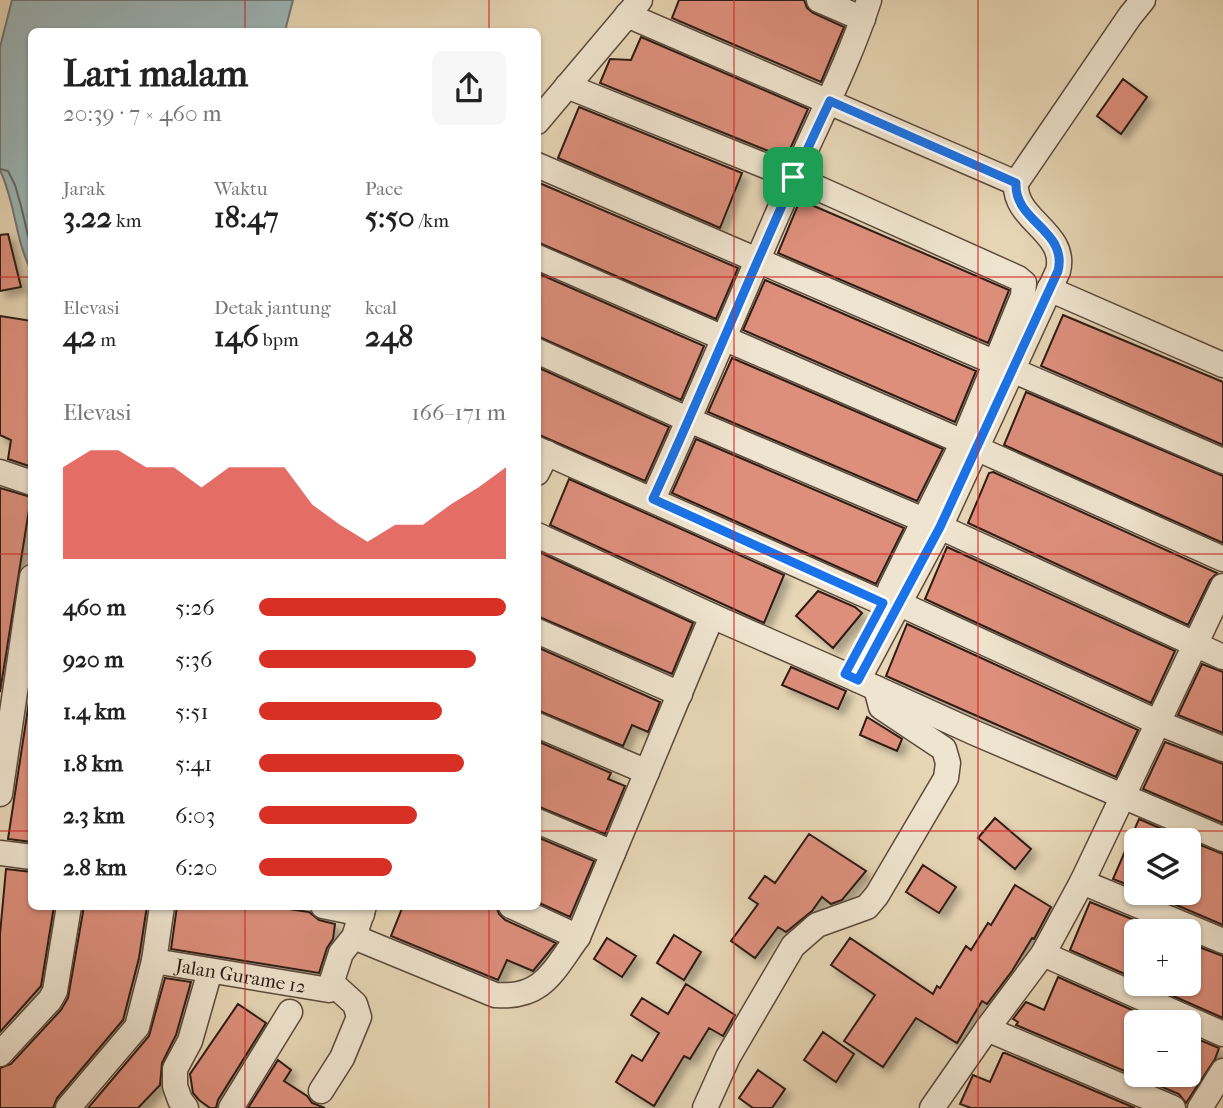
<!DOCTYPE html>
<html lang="id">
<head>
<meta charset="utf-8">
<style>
  :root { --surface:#fff; --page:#f6f6f6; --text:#222; --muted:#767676; --accent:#d93025 }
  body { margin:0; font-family:"IM FELL French Canon",serif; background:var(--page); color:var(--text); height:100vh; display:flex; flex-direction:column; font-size:26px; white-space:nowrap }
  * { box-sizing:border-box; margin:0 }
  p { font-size:23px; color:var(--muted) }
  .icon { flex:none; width:38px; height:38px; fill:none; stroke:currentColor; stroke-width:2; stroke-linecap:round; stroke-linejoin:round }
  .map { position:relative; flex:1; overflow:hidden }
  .panel { position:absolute; left:28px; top:28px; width:513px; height:882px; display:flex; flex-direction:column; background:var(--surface); border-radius:10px; box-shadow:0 2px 5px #0004 }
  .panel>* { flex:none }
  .buttons { position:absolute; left:1124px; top:828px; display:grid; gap:14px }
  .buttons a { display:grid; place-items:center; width:77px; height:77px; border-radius:10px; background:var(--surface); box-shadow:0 2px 5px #0004; font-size:35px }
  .pin { position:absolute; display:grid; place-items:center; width:60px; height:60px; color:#fff; margin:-30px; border-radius:14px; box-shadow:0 4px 10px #0006 }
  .round { display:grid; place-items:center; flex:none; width:74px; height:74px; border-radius:10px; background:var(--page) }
  .headline { display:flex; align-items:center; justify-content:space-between; height:119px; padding:0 35px }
  h1 { font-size:38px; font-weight:700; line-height:52px }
  .figures { display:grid; grid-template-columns:repeat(3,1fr); gap:10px; height:119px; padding:7px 35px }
  .figures div { display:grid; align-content:center }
  .figures b { font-size:30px; font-weight:700 }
  .figures small { font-size:19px; font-weight:400 }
  .figures p { font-size:19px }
  .chart { height:196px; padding:14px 35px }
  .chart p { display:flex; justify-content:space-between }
  .chart svg { width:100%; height:126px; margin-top:7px; fill:var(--accent); opacity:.7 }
  ul { padding:0 35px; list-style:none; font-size:23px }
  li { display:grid; grid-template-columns:112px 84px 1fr; align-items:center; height:52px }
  li i { height:18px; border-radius:9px; background:var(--accent) }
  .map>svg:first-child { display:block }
</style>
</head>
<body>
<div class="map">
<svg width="1223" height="1108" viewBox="0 0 1223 1108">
  <defs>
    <filter id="shadow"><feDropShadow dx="6" dy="6" stdDeviation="3.5" flood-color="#0004"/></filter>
  </defs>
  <rect width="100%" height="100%" fill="#e7d6b5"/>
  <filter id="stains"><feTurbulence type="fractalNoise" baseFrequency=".00286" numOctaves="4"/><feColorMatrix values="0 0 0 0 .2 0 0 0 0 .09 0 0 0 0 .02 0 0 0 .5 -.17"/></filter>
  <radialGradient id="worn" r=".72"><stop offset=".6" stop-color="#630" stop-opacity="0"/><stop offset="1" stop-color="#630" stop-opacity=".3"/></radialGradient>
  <path fill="#9cb6b9" stroke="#707877" stroke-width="2" d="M12,0h281l-8,31 -253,1 -1,238c-16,-30 -15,-66 -31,-100v-123z"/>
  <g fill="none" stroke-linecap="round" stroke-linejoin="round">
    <path stroke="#646967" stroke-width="2" d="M0,169l8,2 7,14 6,21 11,46"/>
  </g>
  <path fill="#dd8f7c" stroke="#2d1c15" stroke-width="2" filter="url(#shadow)" d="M679,0h125l3,8 6,5 31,14 -23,55 -149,-64z
    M641,37l167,72 -22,49 -186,-75 10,-24 21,1z
    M1123,79l24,18 -26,37 -24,-18z
    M579,107l163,66 -22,55 -162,-70z
    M537,182l201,86 -22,51 -179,-77z
    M800,200l209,90 -21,53 -210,-90z
    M8,234l13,53 -21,4v-56z
    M537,273l167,73 -23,54 -144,-64z
    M765,280l211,91 -21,51 -212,-92z
    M1063,315l160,67v63l-182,-79z
    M0,316l32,5v146l-24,-8 3,-19 -11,-5z
    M732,358l211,91 -26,52 -209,-89z
    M537,367l132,60 -24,54 -108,-47z
    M1026,392l197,84v67l-219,-98z
    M696,439l208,89 -28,56 -204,-91z
    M993,472l224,101 -7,7 -22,45 -220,-102 21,-50z
    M569,479l215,96 -20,48 -214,-98z
    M0,488l31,9 -31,195z
    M947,547l228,104 -24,52 -226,-104z
    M539,552l154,71 -21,51 -135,-58z
    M818,591l37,16 7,6 -29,35 -37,-32z
    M907,624l231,106 -22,47 -230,-101z
    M537,647l123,55 -12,30 -16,-7 -9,21 -86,-36z
    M1202,664l21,8v61l-45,-18z
    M791,667l55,24 -8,18 -56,-24z
    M32,682v160l-24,-3z
    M867,717l35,22 -5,12 -37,-16z
    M537,741l74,32 -3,6 17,7 -20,48 -68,-28z
    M1165,742l58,22v59l-80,-34z
    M995,818l36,31 -16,20 -37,-31z
    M1139,819l48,21h-51v48l-23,-9z
    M809,834l57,37 -24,29 -11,4 -9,-7 -10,14 -26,21 -8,-5 -23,31 -24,-17 27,-37 -9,-6 16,-22 10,7z
    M537,837l57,24 -24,56 -33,-15z
    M1188,840l35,14v71l-77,-33h42z
    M923,865l33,22 -17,26 -33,-21z
    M6,869l26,3v34h22l-13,80 -41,46v-98z
    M1015,885l36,22 -17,32 -2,-1 -20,33 -25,33 -5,-3 -25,42 -41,-25 -33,49 -39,-26 31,-46 -44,-30 19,-27 83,56 4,-8 3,2 26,-42 5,4 17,-27 3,2z
    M1090,902l71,29h-25v48l-66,-29z
    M84,906h63l-8,52 -16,62 -66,78 -4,10h-53v-40l11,-4 50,-54 7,-12z
    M177,906h91l41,6 10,8 16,4 -2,15 -6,9 -8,25 -148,-24z
    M403,906h93l3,8 6,6 51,23 -23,28 -26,-11 -9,20 -107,-44z
    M674,935l27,17 -17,28 -27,-17z
    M607,938l29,18 -14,21 -28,-18z
    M1188,943l35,13v62l-77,-34h42z
    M1058,977l101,45h-23v52h52v-39l31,13 -4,11 -29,44 -7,-9 -163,-69 2,-3 -5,-3 13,-17 18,8z
    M165,978l26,4 -15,53 -14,28 -2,22 -22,23h-50l61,-72z
    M686,984l49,31 -12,21 -14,-8 -19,31 -6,-3 -30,50 -38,-24 16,-27 10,6 17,-28 -28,-18 11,-17 26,16z
    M238,1004l28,19 -48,77 -2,8h-6l-11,-8 -6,-7 -3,-19z
    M823,1032l31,22 -18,28 -32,-22z
    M1003,1053h2l130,55h-164l-11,-4 13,-29 17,7z
    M278,1060l13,10 -7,11 23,15 5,7 13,5h-77z
    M758,1070l27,19 -13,19h-19l-14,-10z"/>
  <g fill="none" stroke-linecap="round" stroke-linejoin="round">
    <defs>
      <g id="street">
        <path d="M819,0l44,19"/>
        <path d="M627,15l389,168c-3,37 52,49 42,88l-118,256 -82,153 117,53 248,106"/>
        <path d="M567,86l226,91 225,101 6,5 -1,13 -60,146 -73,147"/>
        <path d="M537,122l103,-122"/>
        <path d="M537,165l686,296"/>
        <path d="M1016,183l114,-167 13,-16"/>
        <path d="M537,257l426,185"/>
        <path d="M1049,289l174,76"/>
        <path d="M537,351l152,69 251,107 283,130"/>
        <path d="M537,449l346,154"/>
        <path d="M978,449l245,110"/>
        <path d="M0,472l32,11"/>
        <path d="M537,473l10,-20"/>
        <path d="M653,499c48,-105 92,-212 139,-318 26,-60 57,-118 77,-181"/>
        <path d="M537,535l175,81 146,64"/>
        <path d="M900,604l259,119 64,26"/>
        <path d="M537,631l143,63"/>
        <path d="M537,725l110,47"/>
        <path d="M0,794l32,-217"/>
        <path d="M537,821l76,32"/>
        <path d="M0,853l32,4"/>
        <path d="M1082,882l141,59"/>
        <path d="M323,906l39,8"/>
        <path d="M511,906l67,31"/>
        <path d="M354,937l141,58c48,4 58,-24 83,-58l134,-321"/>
        <path d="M1043,954l180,80"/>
        <path id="s1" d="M154,961l175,29 12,-37 13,-16 10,-31"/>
        <path d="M987,1029l186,79"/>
        <path d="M0,1054l50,-54 5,-9 14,-85"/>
        <path d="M321,1091l21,-33 17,-41 -4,-13 -22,-20"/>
        <path d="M68,1108l69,-81 17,-66 8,-55"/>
        <path d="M186,1108l-6,-8 -5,-14v-17l15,-28 20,-70"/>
        <path d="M231,1108l59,-96"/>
        <path d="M705,1108l23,-51 65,-111 24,-21 50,-18 10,-12 69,-117 2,-15 -4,-14 -63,-42 -5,-19"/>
        <path d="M932,1108l55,-79 56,-75 39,-72 141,-296"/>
        <path d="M1200,1108l23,-37"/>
      </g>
    </defs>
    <use href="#street" stroke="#5c4a3d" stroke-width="27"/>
    <use href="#street" stroke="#efe4cf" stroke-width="24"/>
  </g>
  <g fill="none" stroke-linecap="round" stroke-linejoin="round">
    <defs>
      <path id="route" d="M830,101l186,82c-2,39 52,47 42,88l-118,256 -82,153 -13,-6 38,-71 -230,-104c61,-132 114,-267 177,-398z"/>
    </defs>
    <use href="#route" stroke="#fff" stroke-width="14"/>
    <use href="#route" stroke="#1a73e8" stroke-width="9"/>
  </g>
  <path fill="none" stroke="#d62828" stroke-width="2" stroke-opacity="0.55" d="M245,0v32M489,0v32M734,0v1108M978,0v1108M0,277h32M537,277h686M0,554h32M537,554h686M0,831h32M537,831h686M245,906v202M489,906v202"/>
  <g text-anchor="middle" stroke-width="6" stroke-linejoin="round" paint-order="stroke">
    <g font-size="19" fill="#2d1c15" stroke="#efe4cf">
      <text dy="7" stroke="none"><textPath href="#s1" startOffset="88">Jalan Gurame 12</textPath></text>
    </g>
  </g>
  <rect width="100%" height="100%" filter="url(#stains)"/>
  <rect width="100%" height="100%" fill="url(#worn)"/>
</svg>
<div class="buttons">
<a><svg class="icon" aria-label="layers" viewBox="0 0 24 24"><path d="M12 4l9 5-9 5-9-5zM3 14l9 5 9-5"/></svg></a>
<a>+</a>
<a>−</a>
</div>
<div class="pin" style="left:793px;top:177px;background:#1e9e55"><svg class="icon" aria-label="arrive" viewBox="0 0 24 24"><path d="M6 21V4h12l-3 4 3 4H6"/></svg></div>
<section class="panel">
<div class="headline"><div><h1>Lari malam</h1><p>20:39 · 7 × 460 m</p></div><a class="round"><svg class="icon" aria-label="share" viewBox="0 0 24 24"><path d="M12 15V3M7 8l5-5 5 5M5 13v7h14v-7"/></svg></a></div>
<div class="figures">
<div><p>Jarak</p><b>3.22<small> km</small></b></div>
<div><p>Waktu</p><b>18:47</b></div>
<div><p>Pace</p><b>5:50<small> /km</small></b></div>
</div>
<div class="figures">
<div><p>Elevasi</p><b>42<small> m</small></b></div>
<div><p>Detak jantung</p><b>146<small> bpm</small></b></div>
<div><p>kcal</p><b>248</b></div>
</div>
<div class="chart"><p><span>Elevasi</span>166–171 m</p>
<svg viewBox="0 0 160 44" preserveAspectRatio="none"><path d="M0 44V12L10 6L20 6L30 12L40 12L50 19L60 12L70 12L80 12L90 25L100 32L110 38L120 32L130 32L140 25L150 19L160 12V44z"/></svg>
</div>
<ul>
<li><b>460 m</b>5:26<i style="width:100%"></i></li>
<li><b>920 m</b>5:36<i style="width:88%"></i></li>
<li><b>1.4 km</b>5:51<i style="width:74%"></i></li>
<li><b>1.8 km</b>5:41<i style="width:83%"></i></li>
<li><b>2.3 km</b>6:03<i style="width:64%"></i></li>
<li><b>2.8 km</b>6:20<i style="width:54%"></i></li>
</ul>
</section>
</div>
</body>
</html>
